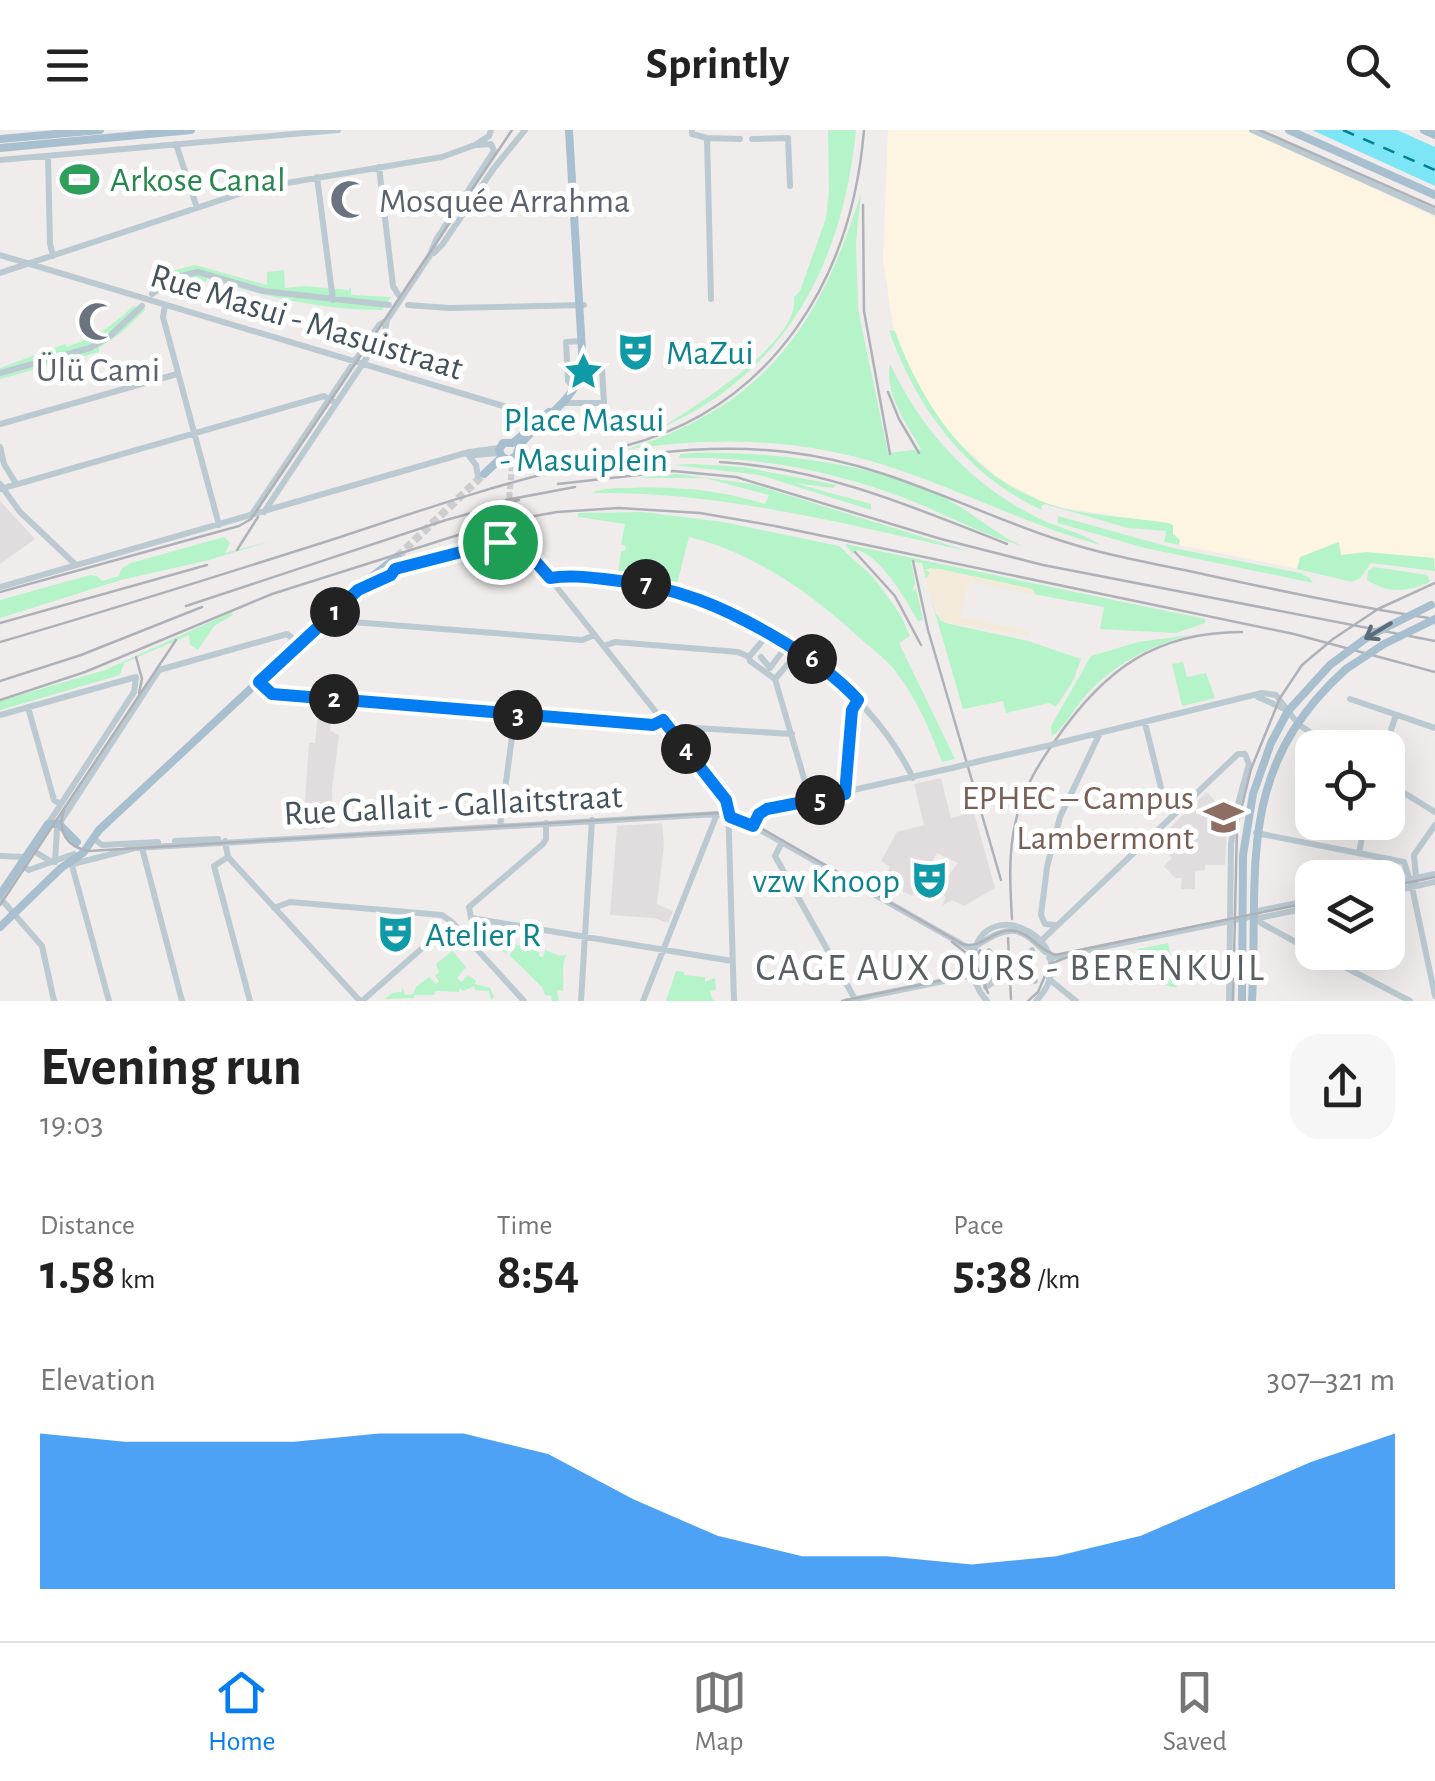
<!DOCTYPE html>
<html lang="en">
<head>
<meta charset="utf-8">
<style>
  :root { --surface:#fff; --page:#f6f6f6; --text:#222; --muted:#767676; --line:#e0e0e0; --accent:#047cf2 }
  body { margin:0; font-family:"Alegreya Sans",sans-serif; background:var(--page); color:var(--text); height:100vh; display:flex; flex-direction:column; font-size:38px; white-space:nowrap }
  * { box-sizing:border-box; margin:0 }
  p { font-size:32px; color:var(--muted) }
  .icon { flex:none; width:55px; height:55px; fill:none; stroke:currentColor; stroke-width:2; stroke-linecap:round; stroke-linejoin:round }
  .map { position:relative; height:871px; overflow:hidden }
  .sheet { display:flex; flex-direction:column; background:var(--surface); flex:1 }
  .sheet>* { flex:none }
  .tools { position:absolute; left:1295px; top:600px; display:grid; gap:20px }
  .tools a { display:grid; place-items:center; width:110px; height:110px; border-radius:20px; background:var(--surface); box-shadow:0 10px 40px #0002; font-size:50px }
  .pin { position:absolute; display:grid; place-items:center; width:85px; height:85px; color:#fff; margin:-42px; border:5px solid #fff; border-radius:50%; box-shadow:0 2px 10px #0007 }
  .km { position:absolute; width:50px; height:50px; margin:-25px; border-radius:50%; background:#222; color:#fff; font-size:28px; line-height:50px; text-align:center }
  .round { display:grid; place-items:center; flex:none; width:105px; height:105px; border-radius:30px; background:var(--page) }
  .head { display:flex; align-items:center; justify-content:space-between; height:170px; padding:0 40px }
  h1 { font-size:55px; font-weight:700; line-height:75px }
  .stats { display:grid; grid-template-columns:repeat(3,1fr); gap:15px; height:170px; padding:10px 40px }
  .stats div { display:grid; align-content:center }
  .stats b { font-size:50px; font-weight:700 }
  .stats small { font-size:28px; font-weight:400 }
  .stats p { font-size:28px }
  .chart { height:280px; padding:20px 40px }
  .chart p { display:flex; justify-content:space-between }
  .chart svg { width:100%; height:180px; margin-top:10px; fill:var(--accent); opacity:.7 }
  header { display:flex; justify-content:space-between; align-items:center; height:130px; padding:0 40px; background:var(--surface); font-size:45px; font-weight:700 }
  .menu { display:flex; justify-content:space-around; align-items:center; height:140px; border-top:2px solid var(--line); background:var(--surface); font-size:28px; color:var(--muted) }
  .menu a { display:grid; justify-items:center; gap:5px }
  .menu .selected { color:var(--accent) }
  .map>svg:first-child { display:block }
</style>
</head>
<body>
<header><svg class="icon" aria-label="menu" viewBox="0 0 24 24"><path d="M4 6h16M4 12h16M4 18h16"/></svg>Sprintly<svg class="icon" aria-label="search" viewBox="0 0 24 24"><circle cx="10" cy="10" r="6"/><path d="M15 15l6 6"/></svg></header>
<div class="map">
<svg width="1435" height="871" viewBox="0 0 1435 871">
  <rect width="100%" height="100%" fill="#f0ecec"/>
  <path fill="#fef4e2" d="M888,0h361l186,87v353l-74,-11 -28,17 -169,-34 4,-18 -104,-16 -20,-5 -47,-26 -43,-39 -23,-29 -19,-33 -19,-50 -10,-67z"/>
  <path fill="#e1ddde" d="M0,371l35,38 -35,25z
    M319,574l14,1 -3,25 9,6 -7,53 1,39 -30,2 6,-87h6z
    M941,648l10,40 22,-6 2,4 20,72 -31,18 -12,-6 -10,6 4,-9 -6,-4 3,-11 15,-19 -21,-10 -25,43 -23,-12 -5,8 -7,-4 13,-21 -9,-6 16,-29 27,-7 -10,-41z
    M1207,662l10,11 -4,4 6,1 -3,16 -4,-2 -1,5 16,3 -2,35h-20v5l-10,1v18h-14l1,-11h-7l-11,-12 8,-8 -16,-17z
    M662,693l2,22 -7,59 16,7 -5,12 -14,-5 -44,-3 7,-89z"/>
  <path fill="#b4f4c8" d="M828,0h28c-13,132 -69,243 -195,298 32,-21 140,-86 133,-131l6,-6 26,-73 3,-28z
    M861,63l-5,50 2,66 30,144 33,-4c-14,-24 -37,-56 -31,-85 33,68 80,120 148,154 18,9 48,16 62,27 -75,-21 -143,-57 -216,-80 -84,-27 -174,-29 -260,-15 140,-42 196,-124 237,-257z
    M195,135l72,20v-13l17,-2 1,18 20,-2 43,4 3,-3v8l40,2 -9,13c-60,0 -117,-13 -175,-32l-1,4 -6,-1 5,3 -2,8 -23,-5 -1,3 -5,-4 -11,9 -15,-5 16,-17z
    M133,176l13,3 -25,24 -22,15v4l-99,27v-11l65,-24 2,3c28,-10 45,-20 66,-41z
    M889,200l6,1c29,80 81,154 167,177 35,9 71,9 106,15l5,2v9l7,6 -1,5 -15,-3 2,-11 -38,-3 -83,-24 -4,2 1,4c-76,-35 -126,-102 -153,-180z
    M696,323c75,-2 197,12 261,52 23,14 41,30 65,41 -39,-11 -77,-32 -115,-47 -72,-28 -150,-43 -228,-41l1,-4z
    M692,334l51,3 94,18 -4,3 -39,-5 77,21v6l-111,-35 -86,-10z
    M677,344l75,10 219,68c-124,-28 -251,-61 -379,-59 9,-5 25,-5 38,-5 48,-2 89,2 135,16l4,-9 -64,-17h-67z
    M642,382l81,10 116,24 35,32 26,36 10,22 -11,7 56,116 -13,3c-12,-32 -25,-63 -46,-90 -9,-12 -23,-22 -34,-32 -50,-46 -107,-87 -173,-103l-12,47 -59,-10 3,-23h4l1,-5 -5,-1 4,-21 -47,-7v-4z
    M1058,386l115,32 127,25 10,5 3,5 -168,-35 -87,-25z
    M224,407l6,6 -5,10 47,-12 -67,20 -84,19 -121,38v-18l90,-25 7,1 5,5 17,-5 2,-7 10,-6z
    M1339,412l2,13 25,-3 68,6 1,13 -64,-8 -11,15 -8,4 -55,-13 3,-12z
    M845,414l360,75v4l-29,10 -76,-4 4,-22 -137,-25 68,12 -7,-6 -89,-19 -10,-1 1,5 -4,6 -4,-16 -11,-1 4,20 -3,11 4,-5 7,32 -5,1c-12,-21 -37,-65 -61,-71l-4,4z
    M1374,437l53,8 3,7c-24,10 -40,12 -63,-2l1,-9z
    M927,455l9,29 9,9 83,18 53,18 -8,22 -17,26 -7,-4 -43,10 -3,-12 -40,8z
    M232,482l1,3 -19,11 -16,24 -8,-5 -1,-10 -65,28 -4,12 -120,35v-9l105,-31z
    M1191,505c-43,11 -80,30 -109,65 -10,12 -18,28 -30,36l-1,-10 40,-70 47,-14z
    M1183,532l4,15 19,-4 9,25 -33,8 -10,-42z
    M494,809l11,6 1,-3 33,9v5l4,1 2,-7 15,6 7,-2c-6,10 -3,21 -4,37l-6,-1 2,11h-7l-1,-5 -6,-1 -3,-8 -33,-32 5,-5 -5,-3 -3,7 -14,-13z
    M1168,813l9,45 -33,-7 -6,-32z
    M450,818l16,19 -9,11 4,4 7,-7 8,6 -1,3 15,4 4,9 -3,3 -2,-9 -14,-1 -1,-4 -11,5 -4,-3v4l-23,-1 -2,4h-20v3l-29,1 7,-6 10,-1v-5l3,8 8,-1 3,-7 13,-10 7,7 3,-3 -4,-5 4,-4 -3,-8 14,-11z
    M676,841l8,1v3l21,2v5l10,-4 1,12 -6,1 2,8 4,2h-50z"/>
  <path fill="#f4eada" d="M925,439h14l93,20 4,6 -67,-14 -9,36 63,13 7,2 -1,4 -88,-15 -14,-36 -1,-6 4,-6z"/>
  <path fill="#7ce5f6" d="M1312,0h85l38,17v39z"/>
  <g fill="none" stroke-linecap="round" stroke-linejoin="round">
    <path stroke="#037e92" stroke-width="2.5" stroke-dasharray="12 10" stroke-linecap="butt" d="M1343,0l92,40"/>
    <path stroke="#cdcdcf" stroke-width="6" stroke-dasharray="6 3" stroke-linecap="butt" d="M507,395l5,-60
      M402,426l1,-4"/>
    <path stroke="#cdcdcf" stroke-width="8" stroke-dasharray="8 4" stroke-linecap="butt" d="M397,427l87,-83"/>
    <path stroke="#bbc9d1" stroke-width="6" d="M692,0v4l15,4
      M1252,0l183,82
      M752,9l36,-1 2,48
      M176,14l21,64
      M475,15l14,-9 2,-6
      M48,26l2,88 3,12
      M0,30l338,-30
      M379,37l14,119 8,13
      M317,47l16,123
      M434,123l8,-8 52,-77 31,-38
      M0,125l530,159 8,8
      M0,143l257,-85 185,-31 33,-12 16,-1 3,7 -58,89 -6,15 -43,65 -2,10 -121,182
      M152,164l24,-17 22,-5 65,19 126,14
      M711,169l-4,-161 33,1
      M165,175l-2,12 56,208
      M408,175l41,3 135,-3
      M0,243l90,-25 19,-11 33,-31
      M574,258l-6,-7 -2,-39 16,-1
      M565,273h39l-2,-35h-19
      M0,294l177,-50
      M0,317l4,17 11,18
      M475,325l24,-2
      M469,326l7,9 2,11
      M0,354l20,28 56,53
      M0,359l324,-93 12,7
      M252,384l127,-189 8,-5
      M507,395l2,6 6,4 -1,7 30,29 184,232 6,198
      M395,439l109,-28 5,3 5,-2
      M551,448l14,-2c35,3 72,4 106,13 96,26 198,99 242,189
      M0,457l469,-135 30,-4
      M338,479l14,13 230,18 13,-5
      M604,516l11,-4 123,10 11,5
      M749,527l1,4 25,18
      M749,527l20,-24
      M761,527l9,11 12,-16
      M775,549l35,120
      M775,549l24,-28
      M259,552l13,12 381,31 10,-5
      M1258,567l29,13
      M1350,569l85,29
      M28,577l26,93 6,4
      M0,585l136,-38 -2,15 -86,132
      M1145,593l20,81 8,10
      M672,602l8,-5 112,7
      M1066,611l196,-48 14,2 22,29 35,24
      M1385,618l11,-33
      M980,631l71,-16
      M1388,653l47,29
      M845,664l7,-84 6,-10
      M546,693v16l-3,5 -74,63 2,11 261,43
      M59,694l100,-154 128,-36 13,10
      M500,696l15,-111
      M753,696l6,-13 8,-4 185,-41
      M1256,703l148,29 8,25 23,109
      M93,708l9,7 56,-3
      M175,711l43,-2
      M225,711l3,16 132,144
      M782,712l-7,14 81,145
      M142,718l40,153
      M37,723l13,8
      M1359,723l6,-31
      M0,726l26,1
      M228,727l-14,9 36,135
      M55,732l2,-32
      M71,732l38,139
      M73,734l62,-16 582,-34 36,12 221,125
      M26,738l3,2 45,-16
      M1388,754l47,-10
      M1413,756l3,-8 -2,-23 21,-30
      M1388,762l47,-10
      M0,768l42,48 12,55
      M274,778l16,-6 152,13 10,7 72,79
      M1254,786l4,-5 54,-11
      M1255,787l6,6 51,28
      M1055,795l-10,-1 -4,-9 6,-48 13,-50 40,-84
      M1042,810l196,-186h7l4,10 -13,47 -5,33 -2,157
      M979,814c30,-19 41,-19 66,8
      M1032,820l-6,16 9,15
      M1316,822l94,49
      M1049,828l205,-42 5,2 53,-11
      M1049,849l27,22
      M986,857l5,-3 5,-17 -7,-16
      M362,871l90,-79
      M581,871l11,-181
      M643,871l74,-187
      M847,871l126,-26
      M987,871c-11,-12 -16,-27 -14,-43 10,-71 118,-14 63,43"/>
    <path stroke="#a8bfcf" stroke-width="8" d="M1289,0l146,65
      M1424,0l11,5
      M0,9l100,-9
      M0,18l191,-18
      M502,327l7,3 7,-4c6,-28 56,-46 67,-88l-14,-238
      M502,327l-3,-7 4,-7h10l36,-31
      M484,344l18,-17
      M363,458l30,-14 1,-7 -3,-3
      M0,765l48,-71h11l18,18
      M0,797l61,-59 22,-15 16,-23 265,-247 33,-26
      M1242,871l1,-146 10,-61 18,-51 17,-32 42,-46
      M1252,871c7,-133 -18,-231 94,-332"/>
    <path stroke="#aeb2b8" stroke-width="2.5" d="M1260,0l175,77
      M237,420l21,-33
      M0,462l239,-66 12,-7 261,-389
      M136,527l6,22 -3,14
      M64,679c-7,22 2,38 25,42l629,-38 36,11 208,120c21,6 32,-17 53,-13 17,3 24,20 41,24l256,-53
      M1388,757l47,-10
      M0,775l176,-265
      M952,812l21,16 15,35
      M842,871l116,-24 11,-7 11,-20
      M1028,871l10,-9 12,-28 23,-9
      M1233,871l4,-175 14,-57 29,-71 22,-33 31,-26 45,-30 57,-26"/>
    <path stroke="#aeb2b8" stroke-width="2.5" d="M863,75l1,106 26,143
      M888,262l11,27 20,34
      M625,316c150,-40 227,-169 239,-316
      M720,332c103,6 193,45 287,82
      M558,354l115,-13 63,6 205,62 102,26 392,76
      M506,370l69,-13
      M855,422l40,44 26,49
      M913,431l15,69 73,250
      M186,476l260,-86 73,-20
      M0,493l207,-58
      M0,512c111,-32 221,-67 331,-102 147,-48 300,-106 456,-88 102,12 177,57 272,88 45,15 92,23 139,33 79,17 157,34 237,46
      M0,551l81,-26 121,-48
      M0,570l85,-28 187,-78 224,-71 61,-11 62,-4 81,5 75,13 519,108 141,38
      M1012,789c-2,-33 -4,-67 4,-99 7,-31 23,-57 41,-82 48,-69 99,-106 185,-106
      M1008,808l3,61"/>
    <path stroke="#bbc9d1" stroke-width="6" d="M1051,615l15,-4
      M952,638l28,-7"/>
    <path stroke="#a8bfcf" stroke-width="8" d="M1330,535l39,-29 62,-31
      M1346,539l38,-25 51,-25"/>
  </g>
  <defs><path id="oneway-shaft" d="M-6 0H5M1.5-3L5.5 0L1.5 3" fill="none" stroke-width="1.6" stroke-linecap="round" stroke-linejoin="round" transform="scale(2.5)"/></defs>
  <use stroke="#5c6d79" href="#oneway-shaft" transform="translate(1378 501) rotate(149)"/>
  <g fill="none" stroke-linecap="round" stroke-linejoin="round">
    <defs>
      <path id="route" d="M504,411l16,3 30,34c18,-3 36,-1 54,1 72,7 120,27 181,64 27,17 51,33 73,57l-6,10 -7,84 -78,15 -8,5 -6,12 -23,-9 -4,-17 -63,-80 -10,5 -381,-31 -13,-12 99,-92 33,-15 4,-6z"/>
    </defs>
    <use href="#route" stroke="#fff" stroke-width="20"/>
    <use href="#route" stroke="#047cf2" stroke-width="12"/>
  </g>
  <defs>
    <symbol id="stadium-bare" viewBox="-9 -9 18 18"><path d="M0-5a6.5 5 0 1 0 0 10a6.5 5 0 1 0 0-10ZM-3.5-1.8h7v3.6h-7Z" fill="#2e9e5b" stroke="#fff" stroke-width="2.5" paint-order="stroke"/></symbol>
    <symbol id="mosque-bare" viewBox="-9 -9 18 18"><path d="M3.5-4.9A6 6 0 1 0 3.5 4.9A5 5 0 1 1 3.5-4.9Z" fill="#6b7280" stroke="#fff" stroke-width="2.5" paint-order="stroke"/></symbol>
    <symbol id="theatre-bare" viewBox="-9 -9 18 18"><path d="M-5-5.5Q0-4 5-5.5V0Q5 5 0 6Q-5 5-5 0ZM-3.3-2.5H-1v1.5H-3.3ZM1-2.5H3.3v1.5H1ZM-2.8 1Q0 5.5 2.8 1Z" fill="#0f9aa8" stroke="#fff" stroke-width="2.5" paint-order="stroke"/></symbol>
    <symbol id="sight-bare" viewBox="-9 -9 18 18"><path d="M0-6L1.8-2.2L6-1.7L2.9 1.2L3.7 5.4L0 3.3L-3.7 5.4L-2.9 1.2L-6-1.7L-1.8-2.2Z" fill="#0f9aa8" stroke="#fff" stroke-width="2.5" paint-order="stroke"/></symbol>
    <symbol id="university-bare" viewBox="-9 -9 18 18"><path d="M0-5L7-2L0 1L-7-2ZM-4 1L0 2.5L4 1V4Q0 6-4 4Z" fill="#8d6e63" stroke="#fff" stroke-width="2.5" paint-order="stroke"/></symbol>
  </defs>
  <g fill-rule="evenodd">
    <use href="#stadium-bare" x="52" y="22" width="55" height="55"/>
    <use href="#mosque-bare" x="322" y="42" width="55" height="55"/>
    <use href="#mosque-bare" x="70" y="164" width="55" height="55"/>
    <use href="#theatre-bare" x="608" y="194" width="55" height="55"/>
    <use href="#sight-bare" x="556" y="214" width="55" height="55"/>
    <use href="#university-bare" x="1196" y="660" width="55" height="55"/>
    <use href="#theatre-bare" x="902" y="722" width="55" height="55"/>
    <use href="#theatre-bare" x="368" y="776" width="55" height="55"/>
  </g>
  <g text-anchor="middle" stroke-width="10" stroke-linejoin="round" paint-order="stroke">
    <g font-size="35" fill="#27864d" stroke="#fff" text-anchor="start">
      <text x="110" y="61">Arkose Canal</text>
    </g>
    <g font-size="35" fill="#5b616d" stroke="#fff" text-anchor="start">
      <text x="379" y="82">Mosquée Arrahma</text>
      <text x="98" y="251" text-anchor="middle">Ülü Cami</text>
    </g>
    <g font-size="35" fill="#43525c" stroke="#fff">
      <text transform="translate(307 191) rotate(17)" y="12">Rue Masui - Masuistraat</text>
      <text transform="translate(453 674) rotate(-3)" y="12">Rue Gallait - Gallaitstraat</text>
    </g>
    <g font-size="35" fill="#0d838f" stroke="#fff" text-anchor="start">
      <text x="666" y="234">MaZui</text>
      <text x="584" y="301" text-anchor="middle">Place Masui<tspan x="584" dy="40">- Masuiplein</tspan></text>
      <text x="900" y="762" text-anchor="end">vzw Knoop</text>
      <text x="425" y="816">Atelier R</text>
    </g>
    <g font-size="35" fill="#785e54" stroke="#fff" text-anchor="end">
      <text x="1194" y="679">EPHEC – Campus<tspan x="1194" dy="40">Lambermont</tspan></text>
    </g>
    <g font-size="38" letter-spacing="2.5" fill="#585e62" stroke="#fff">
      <text x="1011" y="850">CAGE AUX OURS - BERENKUIL</text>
    </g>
  </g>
</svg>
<div class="tools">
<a><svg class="icon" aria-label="locate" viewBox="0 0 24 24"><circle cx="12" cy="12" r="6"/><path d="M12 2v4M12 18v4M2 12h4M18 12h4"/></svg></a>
<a><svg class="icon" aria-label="layers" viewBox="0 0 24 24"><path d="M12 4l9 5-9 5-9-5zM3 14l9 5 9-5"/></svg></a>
</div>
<div class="pin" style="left:500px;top:412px;background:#1e9e55"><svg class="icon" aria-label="arrive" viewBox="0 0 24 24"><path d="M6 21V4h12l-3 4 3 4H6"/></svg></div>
<b class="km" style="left:335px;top:482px">1</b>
<b class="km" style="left:334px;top:569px">2</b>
<b class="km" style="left:518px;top:585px">3</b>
<b class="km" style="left:686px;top:619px">4</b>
<b class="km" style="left:820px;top:670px">5</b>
<b class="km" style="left:812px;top:529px">6</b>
<b class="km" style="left:646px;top:454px">7</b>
</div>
<section class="sheet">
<div class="head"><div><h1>Evening run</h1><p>19:03</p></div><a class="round"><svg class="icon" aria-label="share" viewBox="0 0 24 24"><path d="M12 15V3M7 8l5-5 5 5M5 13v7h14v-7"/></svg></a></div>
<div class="stats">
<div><p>Distance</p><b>1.58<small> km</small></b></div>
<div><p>Time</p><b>8:54</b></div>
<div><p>Pace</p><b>5:38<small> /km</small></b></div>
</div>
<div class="chart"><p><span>Elevation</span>307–321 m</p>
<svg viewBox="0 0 160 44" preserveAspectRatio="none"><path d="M0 44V6L10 8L20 8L30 8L40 6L50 6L60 11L70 22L80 31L90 36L100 36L110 38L120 36L130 31L140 22L150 13L160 6V44z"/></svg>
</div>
</section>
<nav class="menu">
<a class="selected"><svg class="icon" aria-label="home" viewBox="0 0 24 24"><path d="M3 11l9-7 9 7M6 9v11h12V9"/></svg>Home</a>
<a><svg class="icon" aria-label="map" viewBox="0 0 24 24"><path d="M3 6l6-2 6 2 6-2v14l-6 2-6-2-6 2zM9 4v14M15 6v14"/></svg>Map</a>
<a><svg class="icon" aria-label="saved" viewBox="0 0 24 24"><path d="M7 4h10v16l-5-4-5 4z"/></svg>Saved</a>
</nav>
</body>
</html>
